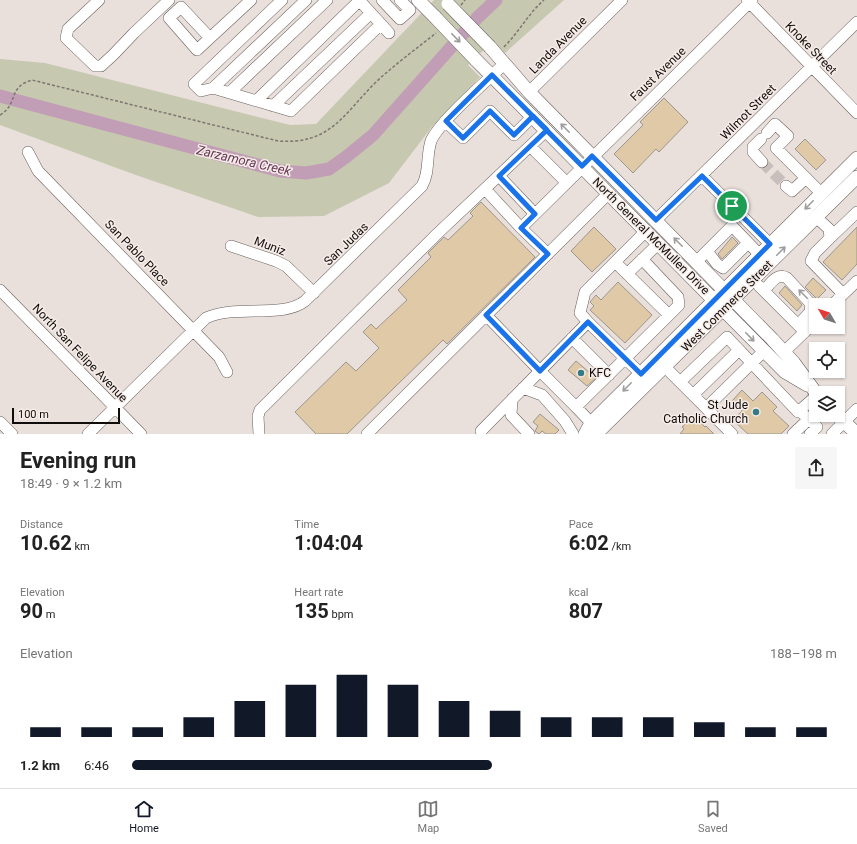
<!DOCTYPE html>
<html lang="en">
<head>
<meta charset="utf-8">
<style>
  :root { --surface:#fff; --page:#f6f6f6; --text:#222; --muted:#767676; --line:#e0e0e0; --accent:#111827 }
  body { margin:0; font-family:Roboto,sans-serif; background:var(--page); color:var(--text); height:100vh; display:flex; flex-direction:column; font-size:15px; white-space:nowrap }
  * { box-sizing:border-box; margin:0 }
  p { font-size:13px; color:var(--muted) }
  .icon { flex:none; width:22px; height:22px; fill:none; stroke:currentColor; stroke-width:2; stroke-linecap:round; stroke-linejoin:round }
  .map { position:relative; height:434px; overflow:hidden }
  .details { display:flex; flex-direction:column; background:var(--surface); flex:1 }
  .details>* { flex:none }
  .needle { width:26px; rotate:309deg }
  .tools { position:absolute; left:809px; top:298px; display:grid; gap:8px }
  .tools a { display:grid; place-items:center; width:36px; height:36px; border-radius:0px; background:var(--surface); box-shadow:0 1px 3px #0004; font-size:20px }
  .scale { position:absolute; left:12px; bottom:10px; width:108px; box-sizing:border-box; padding-left:4px; border:2px solid #0f0c0a; border-top:0; font-size:11px; line-height:14px; white-space:nowrap; color:#0f0c0a; -webkit-text-stroke:3px #f6ece8; paint-order:stroke }
  .pin { position:absolute; display:grid; place-items:center; width:34px; height:34px; color:#fff; margin:-17px; border:2px solid #fff; border-radius:50%; box-shadow:0 1px 4px #0007 }
  .round { display:grid; place-items:center; flex:none; width:42px; height:42px; border-radius:0px; background:var(--page) }
  .headline { display:flex; align-items:center; justify-content:space-between; height:68px; padding:0 20px }
  h1 { font-size:22px; font-weight:700; line-height:30px }
  .figures { display:grid; grid-template-columns:repeat(3,1fr); gap:6px; height:68px; padding:4px 20px }
  .figures div { display:grid; align-content:center }
  .figures b { font-size:20px; font-weight:700 }
  .figures small { font-size:11px; font-weight:400 }
  .figures p { font-size:11px }
  .chart { height:112px; padding:8px 20px }
  .chart p { display:flex; justify-content:space-between }
  .chart svg { width:100%; height:72px; margin-top:4px; stroke:var(--accent); stroke-width:6 }
  ul { padding:0 20px; list-style:none; font-size:13px }
  li { display:grid; grid-template-columns:64px 48px 1fr; align-items:center; height:30px }
  li i { height:10px; border-radius:5px; background:var(--accent) }
  .tab-bar { display:flex; justify-content:space-around; align-items:center; height:56px; border-top:1px solid var(--line); background:var(--surface); font-size:11px; color:var(--muted) }
  .tab-bar a { display:grid; justify-items:center; gap:2px }
  .tab-bar .current { color:var(--accent) }
  .map>svg:first-child { display:block }
</style>
</head>
<body>
<div class="map">
<svg width="857" height="434" viewBox="0 0 857 434">
  <rect width="100%" height="100%" fill="#e9dfdb"/>
  <path fill="#c6c8af" d="M434,0h130l-59,53 -12,-12 -25,24 12,12 -49,51 -42,55 -65,33 -66,1 -125,-43 -133,-49v-66l45,4 245,62 26,-1z"/>
  <g fill="none" stroke-linecap="round" stroke-linejoin="round">
    <path stroke="#c29eb6" stroke-width="13" d="M0,96l280,75 26,2 23,-4 17,-12 27,-22 104,-117 19,-18"/>
  </g>
  <path fill="#e0c9a7" stroke="#9b968f" d="M664,98l24,24 -29,30 -3,-3 -23,24 -19,-19 29,-29 -3,-3z
    M805,139l21,21 -10,10 -21,-21z
    M481,202l54,55 -88,87 -4,-4 -96,94h-31l-21,-22 51,-50 10,9 23,-23 -16,-16 8,-8 5,5 31,-29 -9,-10 33,-33 -3,-4 16,-16 4,3 25,-24 -3,-3z
    M594,227l22,22 -24,23 -21,-21z
    M857,227v37l-15,16 -19,-18z
    M732,237l6,6 -16,16 -4,-5z
    M813,278l13,12 -9,9 -12,-12z
    M618,282l34,33 -27,28 -35,-33 4,-4 -4,-4 6,-7 5,5z
    M785,286l17,19 -5,6 -18,-18z
    M576,361l20,17 -9,8 -19,-16z
    M742,390l11,11 9,-9 15,15 -4,4 16,15 -8,8h-33l-15,-14 9,-9 -10,-10z
    M540,414l19,16 -4,4h-9l-4,-3 -3,3 -4,-3 3,-5 -5,-4z
    M694,416l11,11 1,-1 8,8h-34l4,-5 -2,-2z"/>
  <g fill="none" stroke-linecap="round" stroke-linejoin="round">
    <path stroke="#c8bfbc" stroke-width="11" stroke-dasharray="11 5.5" stroke-linecap="butt" d="M762,162l24,24"/>
    <defs>
      <path id="minor" d="M99,0l-31,29 -2,9 29,28h6l12,-11 21,-22 35,-33
        M282,0l-88,84 7,7 12,-3 78,23 90,-87 -22,-24
        M382,0l18,19 10,-9 -10,-10
        M747,0l110,113
        M381,24l8,9
        M210,38l-29,-31 -12,11 28,32 54,-50
        M213,88l93,-88
        M529,92l93,-92
        M229,93l98,-93
        M256,101l103,-100
        M273,106l98,-93
        M445,121l18,17 27,-27 24,24 19,-19
        M767,133l8,-9 13,12 -12,12 45,45
        M761,139l-8,8v5l9,10
        M530,146l36,36
        M28,152l10,19 181,186 8,15
        M499,176l36,38
        M702,176l68,68
        M786,186l6,5 14,-13
        M485,189l36,39
        M816,217l13,12 1,9 -15,15 -4,8 32,33
        M656,220l201,-198
        M830,238l27,-26
        M231,246l45,15 10,5 28,27
        M707,251l10,13 6,4 25,-25
        M548,254l-27,-26 231,-228
        M642,259l36,38 1,8 -10,10
        M697,261l35,-35 28,29
        M627,274l31,-30
        M759,286l46,46
        M0,290l141,144
        M764,291c6,-7 13,-19 23,-13l24,26 -1,8 -12,13
        M832,305l25,-24
        M572,338l37,37
        M784,352l32,-31
        M665,367l67,67
        M641,374l-53,-52 -8,-9 5,-21 61,-61
        M680,382l47,-45 71,75 18,-16
        M523,388l19,7 23,26 8,13
        M693,395l46,-45
        M512,399l-1,16 18,19
        M576,407l-36,-36 48,-49
        M706,408l58,-57
        M800,411l17,16 -7,7
        M0,422l12,12
        M597,429l-21,-22 93,-92 -54,-53
        M481,431l59,-60 -54,-56
        M88,434l118,-116c30,-14 76,1 99,-17l117,-115c8,-14 4,-30 9,-45 8,-19 56,-60 73,-77
        M259,434l-1,-18 2,-6 177,-176 110,-104
        M367,434l242,-241
        M793,434l16,-15
        M832,434l25,-25"/>
      <path id="major" d="M418,0l17,17
        M490,47l39,45 243,247 22,24 22,30
        M476,60l309,312 22,13
        M837,415l20,19
        M585,434l6,-11 266,-265
        M596,434l261,-257"/>
    </defs>
    <use href="#minor" stroke="#675f5c" stroke-width="12"/>
    <use href="#major" stroke="#675f5c" stroke-width="14"/>
    <path stroke="#7c7572" stroke-width="1.5" stroke-dasharray="3 2" stroke-linecap="butt" d="M461,5l4,-5
      M504,47c15,-15 24,-33 40,-47
      M0,115c19,-11 7,-28 32,-35l246,61c52,4 65,-26 97,-58 19,-18 41,-34 61,-50"/>
    <use href="#minor" stroke="#fff" stroke-width="11"/>
    <use href="#major" stroke="#fff" stroke-width="13"/>
    <defs>
      <path id="major-bridge" d="M448,4l42,43
        M435,17l41,43"/>
    </defs>
    <use href="#major-bridge" stroke="#675f5c" stroke-width="14" stroke-linecap="butt"/>
    <use href="#major-bridge" stroke="#fff" stroke-width="13"/>
  </g>
  <defs><path id="oneway-shaft" d="M-6 0H5M1.5-3L5.5 0L1.5 3" fill="none" stroke-width="1.6" stroke-linecap="round" stroke-linejoin="round"/></defs>
  <g stroke="#9f9e9d">
    <use href="#oneway-shaft" transform="translate(456 38) rotate(46)"/>
    <use href="#oneway-shaft" transform="translate(565 128) rotate(-135)"/>
    <use href="#oneway-shaft" transform="translate(809 205) rotate(135)"/>
    <use href="#oneway-shaft" transform="translate(678 242) rotate(-135)"/>
    <use href="#oneway-shaft" transform="translate(781 251) rotate(-45)"/>
    <use href="#oneway-shaft" transform="translate(803 294) rotate(-135)"/>
    <use href="#oneway-shaft" transform="translate(750 337) rotate(46)"/>
    <use href="#oneway-shaft" transform="translate(627 387) rotate(135)"/>
  </g>
  <g fill="none" stroke-linecap="round" stroke-linejoin="round">
    <defs>
      <path id="route" d="M732,206l-30,-30 -46,44 -64,-64 -10,10 -90,-91 -46,46 17,17 27,-27 24,24 19,-19 14,14 -48,46 36,38 -14,14 27,26 -62,61 54,56 48,-49 53,52 129,-130 -38,-38"/>
    </defs>
    <use href="#route" stroke="#fff" stroke-width="8"/>
    <use href="#route" stroke="#1a73e8" stroke-width="5"/>
  </g>
  <g fill="#347b85" stroke="#f6ece8" stroke-width="1.5">
    <circle cx="581" cy="373" r="4"/>
    <circle cx="756" cy="412" r="4"/>
  </g>
  <g text-anchor="middle" stroke-width="3" stroke-linejoin="round" paint-order="stroke">
    <g font-size="12" fill="#0f0c0a" stroke="#f6ece8">
      <text transform="translate(558 45) rotate(-45)" y="4">Landa Avenue</text>
      <text transform="translate(811 48) rotate(46)" y="4">Knoke Street</text>
      <text transform="translate(658 74) rotate(-44)" y="4">Faust Avenue</text>
      <text transform="translate(748 112) rotate(-45)" y="4">Wilmot Street</text>
      <text transform="translate(651 236) rotate(45)" y="4">North General McMullen Drive</text>
      <text transform="translate(346 244) rotate(-44)" y="4">San Judas</text>
      <text transform="translate(270 246) rotate(21)" y="4">Muniz</text>
      <text transform="translate(137 253) rotate(46)" y="4">San Pablo Place</text>
      <text transform="translate(727 306) rotate(-45)" y="4">West Commerce Street</text>
      <text transform="translate(80 353) rotate(46)" y="4">North San Felipe Avenue</text>
    </g>
    <g font-size="12" fill="#0f0c0a" stroke="#f6ece8" text-anchor="start">
      <text x="589" y="377">KFC</text>
      <text x="748" y="409" text-anchor="end">St Jude<tspan x="748" dy="14">Catholic Church</tspan></text>
    </g>
    <g font-size="13" font-style="italic" fill="#653657" stroke="#f6ece8">
      <text transform="translate(244 160) rotate(13)" y="5">Zarzamora Creek</text>
    </g>
  </g>
</svg>
<div class="tools">
<a><svg class="needle" viewBox="-14 -14 28 28"><path d="M0-13l5 13h-10z" fill="#e53935"/><path d="M0 13l5-13h-10z" fill="#767676"/></svg></a>
<a><svg class="icon" aria-label="locate" viewBox="0 0 24 24"><circle cx="12" cy="12" r="6"/><path d="M12 2v4M12 18v4M2 12h4M18 12h4"/></svg></a>
<a><svg class="icon" aria-label="layers" viewBox="0 0 24 24"><path d="M12 4l9 5-9 5-9-5zM3 14l9 5 9-5"/></svg></a>
</div>
<div class="scale">100 m</div>
<div class="pin" style="left:732px;top:206px;background:#1e9e55"><svg class="icon" aria-label="arrive" viewBox="0 0 24 24"><path d="M6 21V4h12l-3 4 3 4H6"/></svg></div>
</div>
<section class="details">
<div class="headline"><div><h1>Evening run</h1><p>18:49 · 9 × 1.2 km</p></div><a class="round"><svg class="icon" aria-label="share" viewBox="0 0 24 24"><path d="M12 15V3M7 8l5-5 5 5M5 13v7h14v-7"/></svg></a></div>
<div class="figures">
<div><p>Distance</p><b>10.62<small> km</small></b></div>
<div><p>Time</p><b>1:04:04</b></div>
<div><p>Pace</p><b>6:02<small> /km</small></b></div>
</div>
<div class="figures">
<div><p>Elevation</p><b>90<small> m</small></b></div>
<div><p>Heart rate</p><b>135<small> bpm</small></b></div>
<div><p>kcal</p><b>807</b></div>
</div>
<div class="chart"><p><span>Elevation</span>188–198 m</p>
<svg viewBox="0 0 160 44" preserveAspectRatio="none"><path d="M5 44V38M15 44V38M25 44V38M35 44V32M45 44V22M55 44V12M65 44V6M75 44V12M85 44V22M95 44V28M105 44V32M115 44V32M125 44V32M135 44V35M145 44V38M155 44V38"/></svg>
</div>
<ul>
<li><b>1.2 km</b>6:46<i style="width:51%"></i></li>
</ul>
</section>
<nav class="tab-bar">
<a class="current"><svg class="icon" aria-label="home" viewBox="0 0 24 24"><path d="M3 11l9-7 9 7M6 9v11h12V9"/></svg>Home</a>
<a><svg class="icon" aria-label="map" viewBox="0 0 24 24"><path d="M3 6l6-2 6 2 6-2v14l-6 2-6-2-6 2zM9 4v14M15 6v14"/></svg>Map</a>
<a><svg class="icon" aria-label="saved" viewBox="0 0 24 24"><path d="M7 4h10v16l-5-4-5 4z"/></svg>Saved</a>
</nav>
</body>
</html>
